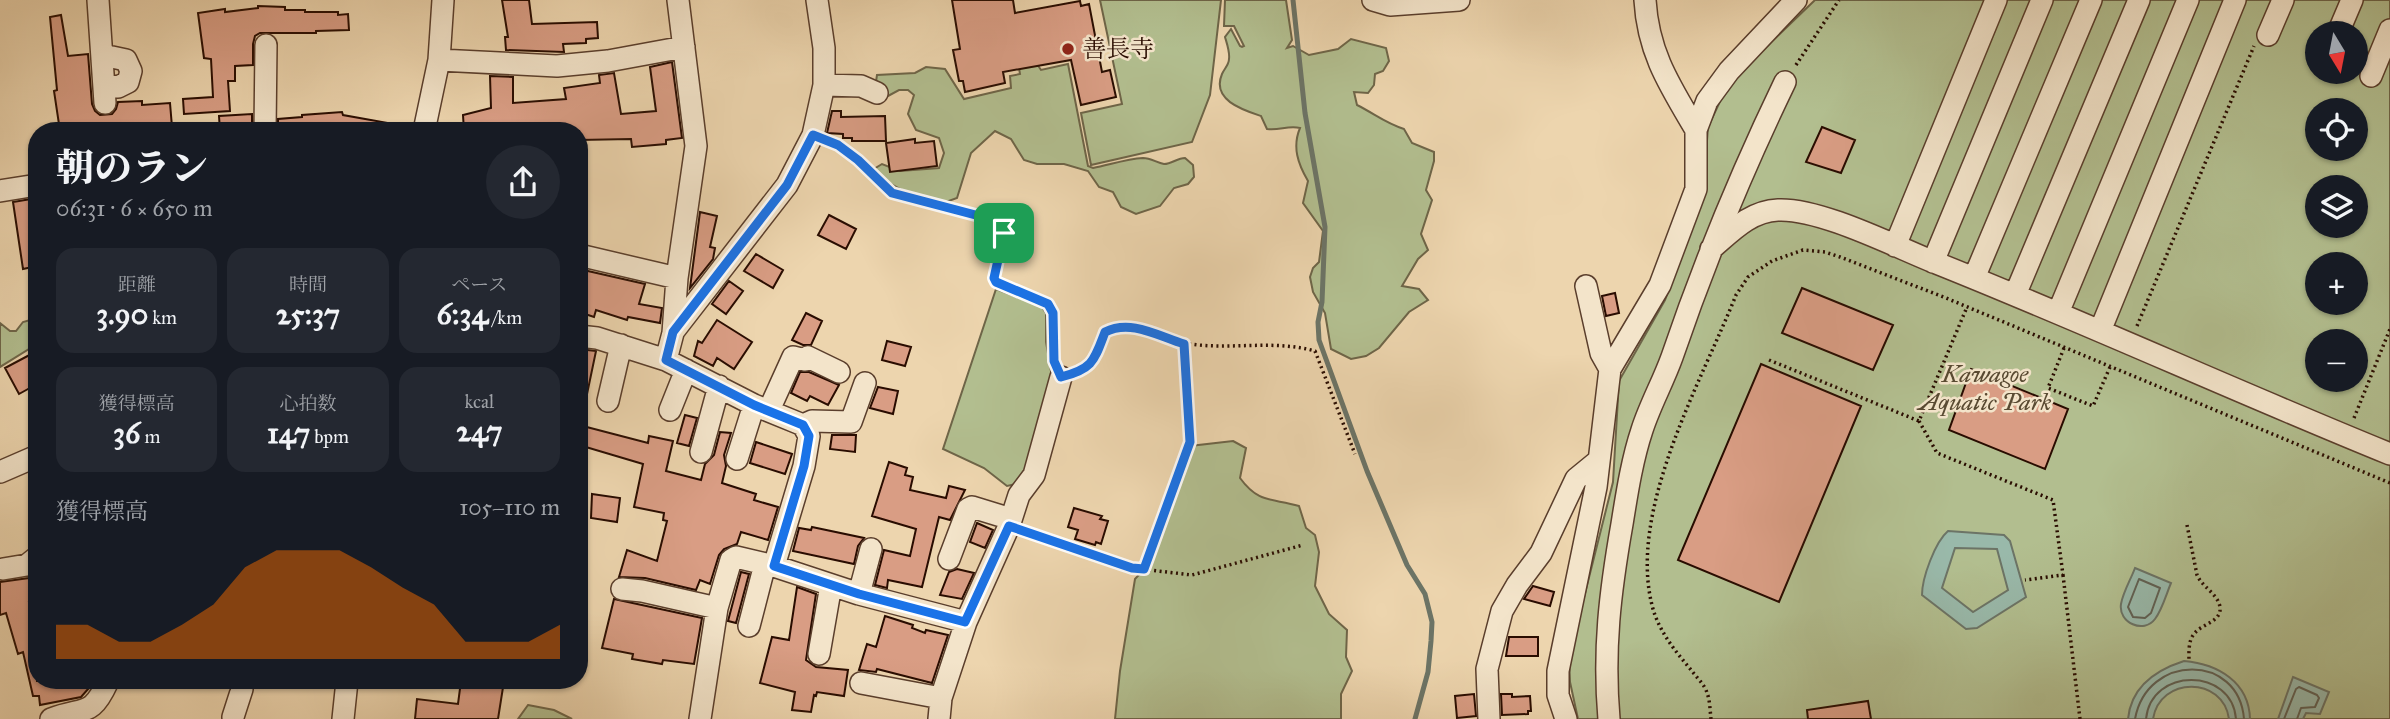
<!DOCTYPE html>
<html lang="ja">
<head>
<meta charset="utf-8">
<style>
  :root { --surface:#171b24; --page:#242831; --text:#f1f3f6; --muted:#9ea1a6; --accent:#b45309 }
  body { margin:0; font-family:"IM FELL Great Primer","Noto Serif JP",serif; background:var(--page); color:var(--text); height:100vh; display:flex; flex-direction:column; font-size:26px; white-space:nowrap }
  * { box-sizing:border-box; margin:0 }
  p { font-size:23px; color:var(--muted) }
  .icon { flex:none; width:38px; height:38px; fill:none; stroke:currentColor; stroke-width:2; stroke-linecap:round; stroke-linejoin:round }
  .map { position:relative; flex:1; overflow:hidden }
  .side { position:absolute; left:28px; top:122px; width:560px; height:567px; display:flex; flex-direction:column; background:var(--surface); border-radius:28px; box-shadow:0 2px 5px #0004 }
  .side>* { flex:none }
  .needle { width:46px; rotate:170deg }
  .controls { position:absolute; left:2305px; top:21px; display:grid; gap:14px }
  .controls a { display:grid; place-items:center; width:63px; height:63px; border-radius:50%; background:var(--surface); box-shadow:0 2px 5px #0004; font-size:35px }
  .pin { position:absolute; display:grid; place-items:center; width:60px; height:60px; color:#fff; margin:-30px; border-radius:14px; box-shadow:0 4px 10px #0006 }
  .round { display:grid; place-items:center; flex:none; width:74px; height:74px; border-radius:37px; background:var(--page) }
  .overview { display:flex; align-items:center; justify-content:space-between; height:119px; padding:0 28px }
  h1 { font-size:38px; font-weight:800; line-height:52px }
  .metrics { display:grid; grid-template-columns:repeat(3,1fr); gap:10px; height:119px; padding:7px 28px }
  .metrics div { display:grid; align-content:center; border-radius:18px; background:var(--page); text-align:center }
  .metrics b { font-size:30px; font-weight:800 }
  .metrics small { font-size:19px; font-weight:400 }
  .metrics p { font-size:19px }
  .chart { height:196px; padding:14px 28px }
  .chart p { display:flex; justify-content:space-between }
  .chart svg { width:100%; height:126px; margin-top:7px; fill:var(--accent); opacity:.7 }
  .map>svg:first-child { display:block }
</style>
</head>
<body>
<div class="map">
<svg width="2390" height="719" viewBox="0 0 2390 719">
  <rect width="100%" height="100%" fill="#edd5ae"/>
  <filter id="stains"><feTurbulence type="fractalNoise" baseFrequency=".00286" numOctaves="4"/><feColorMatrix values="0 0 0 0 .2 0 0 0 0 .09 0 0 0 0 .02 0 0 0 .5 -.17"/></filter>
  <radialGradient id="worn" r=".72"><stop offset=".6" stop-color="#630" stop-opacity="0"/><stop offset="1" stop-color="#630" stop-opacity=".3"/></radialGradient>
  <path fill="#b2be8f" stroke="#6e6548" stroke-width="2" fill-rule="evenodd" d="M1100,0h121l-11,95 -18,47 -101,23 -10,-52 41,-9z
    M1225,0h61l6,40 -5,8 6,-2 16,9 29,-6 13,-10 35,9 3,13 -6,10 -8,3 -1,11 -6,8 -14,-1 3,13c18,9 28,18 47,24l8,14 22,9v9l-8,29 6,10 -11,34 7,16 -10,9 -16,27 17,3 9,11 -19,12 -30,36 -13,8 -15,3 -20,-10 -6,-36 -12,-21 -3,-15 3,-9 6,-6 4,-31 -20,-28 5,-22c-10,-17 -16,-34 -8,-53 -12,-3 -21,3 -33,1l-6,-13c-18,-6 -50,-16 -39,-42 2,-5 7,-9 7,-15 1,-7 -2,-15 -4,-22l6,-8 9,17 2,1 2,-1 -10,-20h-10z
    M1815,0h575v719h-812l-8,-37 -1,-25 44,-175 6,-101 46,-81 41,-111 -1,-21 3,-41 15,-32 18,-24zM2317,33h39v39h-39zM2317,110h39v39h-39zM2317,187h39v39h-39zM2317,264h39v39h-39zM2317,341h39v39h-39z
    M1037,64l4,6 27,-6 20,102 5,2c16,-3 33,-9 50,-10 8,0 14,5 21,6 8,0 13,-6 21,-6l8,7 1,12 -6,7 -14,4 -14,18 -24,8 -15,-7 -8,-15 -14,-5 -11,-16 -24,-7h-27l-13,-4 -13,-21 -16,-8 -24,22 -14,45 -11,4 -39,-9 -20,-11 -13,-13 8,-5 18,7 39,-3 5,-15 -5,-15 -23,-8 -8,-16 6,-19 -6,-5h-9l-11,6 -13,-8 2,-13 38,-2 11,-6 19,2 19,30 47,-11 -1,-12 10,-2 -1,-6z
    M996,289l45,17 5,7v29l6,35 -21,86 -15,21 -9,2 -23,-18 -41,-19z
    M37,318v26l-37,23v-44l10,8h6l7,-9z
    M1233,441l13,7 -6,30c19,26 32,20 59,28l7,22 9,7 4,17 -4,34 14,28 18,16 -1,27 6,14 -11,23v25h-226l5,-48 15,-92 15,-16 40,-117z
    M528,705l26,5 18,9h-54z"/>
  <path fill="#99b9aa" stroke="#6c7466" stroke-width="2" fill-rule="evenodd" d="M1948,531l56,4 6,6 16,56 -49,31 -11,1 -44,-34c0,-17 13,-53 26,-64zM1955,548l42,1 11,41 -35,22 -31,-24z
    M2135,568l36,15c-5,12 -9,27 -16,36 -11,15 -37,4 -34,-15 2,-12 10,-25 14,-36z
    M2184,661c34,3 65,21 66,58h-21c-6,-43 -69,-43 -76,0h-25c3,-33 28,-49 56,-58z
    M2293,677l36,15 -9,22 -14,-1 -3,6h-25z"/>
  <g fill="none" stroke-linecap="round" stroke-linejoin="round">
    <path stroke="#616255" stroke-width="2" d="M2139,579l21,9 -9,25 -6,5 -12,-1 -5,-10z
      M2135,719c12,-66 104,-66 109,0
      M2146,719c5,-52 86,-52 90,0
      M2284,719l12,-30 3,-2 18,8 2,3 -4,9 -14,1 -4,11"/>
    <path stroke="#6c7466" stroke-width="5" d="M1293,0l12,113 20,114 -3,75 -4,20 1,18 48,131 40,94 18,29 7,28 -1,19 -3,31 -13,47"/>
  </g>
  <path fill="#d99d84" stroke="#290c00" stroke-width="2" d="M502,0h27l3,24 65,-2 1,16 -12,1v4l-23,1 1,8 -58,-2 -1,-13h3z
    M952,0h61l2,13 65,-12 1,5 8,-2 13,68 8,-2 6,27 -35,8 -10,-45 -68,12 2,11 -40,9 -2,-11h-4l-6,-31 7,-1z
    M258,6l27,1v3h20v2h33v3l10,-1 1,16 -33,1v2h-56l-5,3 -2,8v21l-18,1v15h-7l2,30 -46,3 -1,-15 30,-2 -2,-38 -7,-1 -6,-45 27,-4v3l33,-4z
    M61,15l7,41 20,-2 4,50 3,7 5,4 12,-1 4,-5 2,-7 24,-1v4l28,-2 2,24h-5v4h-107l-6,-40 3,-1 -7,-73z
    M672,62l10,76 -16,2v4l-34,3 -1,-8 -52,1v-9h-32v-7l-43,1v6h-40l-1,-16 28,-7 -1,-32 23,1v26l53,-4 -2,-11 36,-5 -1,-8 15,-2 7,41 35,-3 -6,-44z
    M832,111h9v6l44,-1 1,25h-34v-3h-9v-4l-16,-1z
    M342,112l1,3 45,8v8h-110v-12l24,-2v-2z
    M252,114v17h-32l-1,-15z
    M1822,127l33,13 -14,33 -35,-11z
    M915,139v4l19,-2 3,25 -47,6 -4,-29z
    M37,198v68l-14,3 -10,-67z
    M700,212l17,4 -7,31 5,1 -2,11 -23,29z
    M829,215l27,14 -10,20 -28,-14z
    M756,254l27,16 -10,18 -29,-17z
    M579,269l66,15 -6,20 23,4 -2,15 -32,-6 -1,3 -31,-10 -2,7 -15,-5z
    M729,281l14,10 -17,23 -14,-10z
    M1802,288l91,37 -20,45 -91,-37z
    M1615,293l4,20 -13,3 -4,-20z
    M806,313l16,8 -11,24h-8l-11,-5z
    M717,320l35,22 -18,27 -17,-11 -4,8 -19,-10 4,-15 4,2z
    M887,341l24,6 -6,19 -23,-6z
    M579,349l17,2 -10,48 -7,-1z
    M37,351v33l-18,10 -14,-26z
    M1761,364l100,42 -82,196 -101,-42z
    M1971,369l97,40 -23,60 -96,-39z
    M800,372h9l30,13 -11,20 -18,-9 -3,5 -16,-8z
    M878,387l20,4 -5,23 -23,-6z
    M685,415l12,3 -8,28 -12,-3z
    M579,425l69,18 1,-7 24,5 -7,30 35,9 4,-16 9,-9 6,-23 11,1 -7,22 2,11 -4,17 34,11 -2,6 24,7 -10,33 -27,-8 -4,12 -13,5 -5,6 -9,29 -10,-4 -4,10 -51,-12 -26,-1 8,-27 30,11 10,-40 -4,-1 1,-7 -30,-6 9,-43 -64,-19z
    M832,435h24l-1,17 -25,-3z
    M756,442l36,12 -7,20 -35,-11z
    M889,462l18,6 -2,7 8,2 -3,13 36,8 3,-12 16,4 -15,30 -11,-3 -17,70 -34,-7 -1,8 -12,-3 9,-35 26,6 6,-27 -44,-13z
    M592,494l28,4 -3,24 -26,-4z
    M1074,508l28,8 -2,3 8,2 -7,23 -5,-2 -1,3 -20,-6 3,-9 -10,-3z
    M977,523l16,7 -8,18 -15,-6z
    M812,527l52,11 -6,8 -4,18 -61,-13 6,-23 12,2z
    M957,569l17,4 -12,26 -22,-4 9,-23z
    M741,572l8,2 -13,49 -8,-2z
    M37,574v25l-8,3 8,27v52h51l1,7 -8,9 -41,8 -1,-9h-6l-10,-44 -5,2 -12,-41 -6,2v-33l29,-4z
    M1533,586l21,6 -4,14 -26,-7z
    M797,587l19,7 -10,66 10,7 32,3 -4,26 -27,-4 -1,4 -2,-1 -3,17 -19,-2 3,-18 -35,-9 12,-46 17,3z
    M614,599l88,19 -8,46 -31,-4 -1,4 -30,-5 1,-5 -31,-6z
    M885,616l28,9 -1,3 13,5 1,-3 22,5 -16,48 -55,-14 -1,3 -17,-2 8,-26 9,3z
    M1509,637h29v19h-32z
    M461,681h43l-6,38h-83l2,-20 41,5z
    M1474,694l2,22 -19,2 -2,-22z
    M1501,694h11v3l18,-1 1,15h-3v3l-26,1z
    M1868,701l3,18h-63l-1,-9z"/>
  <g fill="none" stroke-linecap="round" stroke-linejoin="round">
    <defs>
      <path id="minor" d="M98,0l7,103
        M678,0l18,146 -19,132 -4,55 -7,27 88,45 49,20 6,11 -5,30 -30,100 85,28 107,28
        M1373,0l17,5 69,-5
        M1645,0c3,53 25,86 51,130
        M2338,33l14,-33
        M2268,35l15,-35
        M102,59l10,-2 14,3 5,11 -3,11 -10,5 -14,-2
        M439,60l118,6 51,-5 76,-14
        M2371,76l19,-46
        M824,85l37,1 16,7
        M265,131l1,-86
        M424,131l15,-71 4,-60
        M0,191l37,-6
        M1895,246l101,-246
        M1711,249c20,-17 39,-38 67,-39 42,-2 116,36 156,52 153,61 303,130 456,192
        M579,255l98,23
        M1933,262l109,-262
        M1974,278l117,-278
        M1586,286l15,67 9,16
        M2015,295l124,-295
        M2058,313l130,-313
        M2100,331l135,-331
        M673,332l114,-147 26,-50 11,-50v-37l-7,-48
        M579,336l18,2 69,22
        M608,401l13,-56
        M670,410l16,-40
        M769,410l24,-53 12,3 3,-3 31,15
        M803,425l9,-4 39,1 14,-39
        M701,452l18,-66
        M737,459l17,-54
        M0,472l37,-16
        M949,559l19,-50 4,-2 39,12
        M3,569l24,-4 10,-8
        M622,589l20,2 75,17
        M859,594l12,-45
        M749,626l16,-62
        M819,654l12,-69
        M861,683l80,15
        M233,717l9,-28 -3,-8
        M51,719c35,-13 40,-1 57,-38
        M343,719l4,-38
        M700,719l17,-111 14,-48 5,-3 38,9
        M939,719l2,-21 25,-76 43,-96 10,-31 15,-20 27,-98
        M1489,719l-2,-50 15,-58 15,-26 24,-32 35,-74 22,-18
        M1566,719l-8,-24v-24l38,-184 14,-118 50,-84 36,-96v-59l11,-29 22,-30 67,-71
        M1609,719c-6,-69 1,-127 13,-195 5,-31 10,-64 20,-94 8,-25 21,-48 30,-73 32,-94 70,-186 113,-275"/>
    </defs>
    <use href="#minor" stroke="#5a3e2c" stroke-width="24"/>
    <path stroke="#290c00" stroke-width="3.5" stroke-dasharray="2 3.5" stroke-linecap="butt" d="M1796,65l43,-65
      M830,142l28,18 34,33 95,25 12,7 5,8 -10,45 2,4 53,22 4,9 1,48
      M2137,326l117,-280
      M2064,348l-16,40 45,18 17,-39
      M1769,360l150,61 48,-114
      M1078,372l15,-10 12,-30c28,-14 51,6 79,11 43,8 88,-4 131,8l40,103
      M2354,418l36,-89
      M1919,421l18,32 116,47 10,75 -38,5
      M2187,525l10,50c5,12 21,19 23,32 2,15 -19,17 -26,27 -6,7 -5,19 -5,28
      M1028,533l104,35 60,7 111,-30
      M1144,569l46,-127 -6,-98
      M2063,575l17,144
      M1711,719c-1,-8 -1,-19 -4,-26 -2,-8 -10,-15 -15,-22 -16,-19 -32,-38 -39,-62 -27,-97 48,-226 83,-314l12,-18 24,-16 31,-11 22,2 15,5 106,41 444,185"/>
    <use href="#minor" stroke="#f3e4ca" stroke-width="21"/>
  </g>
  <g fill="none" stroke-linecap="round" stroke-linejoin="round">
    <defs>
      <path id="route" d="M813,135l25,10 20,15 34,33 95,25 12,7 5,8 -10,45 2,4 52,22 5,9 1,48 7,16c32,-8 33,-16 44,-45 26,-13 53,4 79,12l6,98 -46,127 -12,-1 -123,-42 -44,96 -106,-28 -85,-28 30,-100 5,-30 -6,-11 -49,-20 -88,-45 7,-28 114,-147z"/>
    </defs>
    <use href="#route" stroke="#fff" stroke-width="14"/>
    <use href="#route" stroke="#1a73e8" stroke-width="9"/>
  </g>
  <circle fill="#8f2418" stroke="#f3e4ca" stroke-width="2.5" cx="1068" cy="49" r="7"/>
  <g text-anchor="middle" stroke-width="5" stroke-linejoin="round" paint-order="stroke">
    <g font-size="24" fill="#290c00" stroke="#f3e4ca" text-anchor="start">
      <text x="1082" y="57">善長寺</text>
    </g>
    <g font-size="24" font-style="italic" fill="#594a32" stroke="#f3e4ca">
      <text x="1985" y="382">Kawagoe<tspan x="1985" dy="28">Aquatic Park</tspan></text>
    </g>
  </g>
  <rect width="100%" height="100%" filter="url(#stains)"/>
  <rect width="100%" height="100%" fill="url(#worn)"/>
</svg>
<div class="controls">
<a><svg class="needle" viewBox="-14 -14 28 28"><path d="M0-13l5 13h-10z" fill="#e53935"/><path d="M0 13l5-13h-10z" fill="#9ea1a6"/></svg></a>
<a><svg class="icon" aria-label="locate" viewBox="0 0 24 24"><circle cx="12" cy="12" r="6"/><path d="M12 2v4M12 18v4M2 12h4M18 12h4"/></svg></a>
<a><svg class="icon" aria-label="layers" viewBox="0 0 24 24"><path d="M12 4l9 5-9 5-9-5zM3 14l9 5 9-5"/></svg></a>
<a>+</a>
<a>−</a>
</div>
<div class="pin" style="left:1004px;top:233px;background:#1e9e55"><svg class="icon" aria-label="arrive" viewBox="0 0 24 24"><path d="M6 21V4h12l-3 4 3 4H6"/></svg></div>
<section class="side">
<div class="overview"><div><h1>朝のラン</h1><p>06:31 · 6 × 650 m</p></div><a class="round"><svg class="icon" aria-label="share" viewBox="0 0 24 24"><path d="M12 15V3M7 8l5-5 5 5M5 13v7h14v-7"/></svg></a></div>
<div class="metrics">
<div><p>距離</p><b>3.90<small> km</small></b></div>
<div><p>時間</p><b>25:37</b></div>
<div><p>ペース</p><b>6:34<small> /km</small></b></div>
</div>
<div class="metrics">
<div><p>獲得標高</p><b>36<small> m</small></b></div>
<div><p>心拍数</p><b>147<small> bpm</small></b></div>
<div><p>kcal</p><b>247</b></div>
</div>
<div class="chart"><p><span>獲得標高</span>105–110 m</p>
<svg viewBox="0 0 160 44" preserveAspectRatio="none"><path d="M0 44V32L10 32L20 38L30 38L40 32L50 25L60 12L70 6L80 6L90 6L100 12L110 19L120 25L130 38L140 38L150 38L160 32V44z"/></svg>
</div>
</section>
</div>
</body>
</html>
